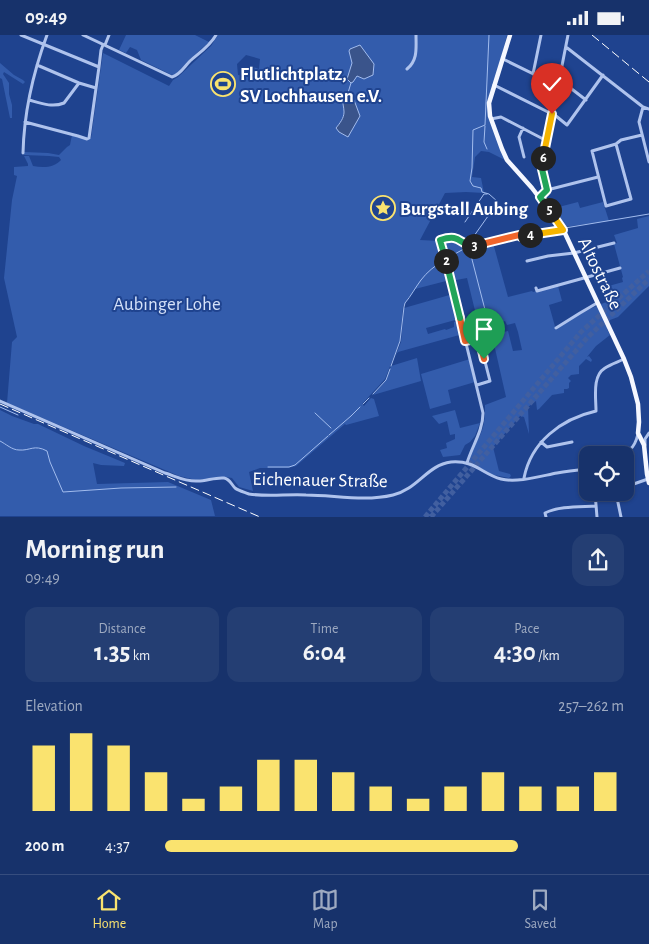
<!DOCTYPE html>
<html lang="en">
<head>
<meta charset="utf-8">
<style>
  :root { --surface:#17326b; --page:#243e73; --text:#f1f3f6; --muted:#9eaac1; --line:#364d7e; --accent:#fae36f }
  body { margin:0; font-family:"Alegreya Sans",sans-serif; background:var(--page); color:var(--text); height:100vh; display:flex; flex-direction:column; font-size:19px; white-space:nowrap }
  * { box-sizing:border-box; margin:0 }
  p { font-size:16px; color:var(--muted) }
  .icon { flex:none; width:28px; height:28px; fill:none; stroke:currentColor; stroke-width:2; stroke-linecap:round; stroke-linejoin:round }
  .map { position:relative; height:482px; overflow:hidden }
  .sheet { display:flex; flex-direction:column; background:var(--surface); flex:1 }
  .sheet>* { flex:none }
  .buttons { position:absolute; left:579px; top:411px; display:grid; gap:10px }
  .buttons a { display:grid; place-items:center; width:55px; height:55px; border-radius:10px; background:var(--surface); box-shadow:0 1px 4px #0004,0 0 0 1px var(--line); font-size:25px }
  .pin { position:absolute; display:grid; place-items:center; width:42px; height:42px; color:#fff; margin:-51px -21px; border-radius:50% 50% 50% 0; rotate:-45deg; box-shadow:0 0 5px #0007 }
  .pin .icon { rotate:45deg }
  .km { position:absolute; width:25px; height:25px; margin:-12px; border-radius:50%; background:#222; color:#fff; font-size:14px; line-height:25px; text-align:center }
  .round { display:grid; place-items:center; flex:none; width:52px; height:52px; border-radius:15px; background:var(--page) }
  .head { display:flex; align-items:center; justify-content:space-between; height:85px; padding:0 25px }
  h1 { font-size:28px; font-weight:600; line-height:38px }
  .figures { display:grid; grid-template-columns:repeat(3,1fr); gap:8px; height:85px; padding:5px 25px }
  .figures div { display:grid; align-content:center; border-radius:12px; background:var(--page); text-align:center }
  .figures b { font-size:25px; font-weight:600 }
  .figures small { font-size:14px; font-weight:400 }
  .figures p { font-size:14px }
  .chart { height:140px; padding:10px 25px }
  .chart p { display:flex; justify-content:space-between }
  .chart svg { width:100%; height:90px; margin-top:5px; stroke:var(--accent); stroke-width:6 }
  ul { padding:0 25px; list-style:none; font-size:16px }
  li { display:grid; grid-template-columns:80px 60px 1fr; align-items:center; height:38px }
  li i { height:12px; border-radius:6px; background:var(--accent) }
  .status { display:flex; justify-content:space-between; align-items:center; height:35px; padding:0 25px; background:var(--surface); direction:ltr }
  .status svg { height:14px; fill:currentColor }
  .menu { display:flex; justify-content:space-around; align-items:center; height:70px; border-top:1px solid var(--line); background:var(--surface); font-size:14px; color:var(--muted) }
  .menu a { display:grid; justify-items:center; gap:2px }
  .menu .active { color:var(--accent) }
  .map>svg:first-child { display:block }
</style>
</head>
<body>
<div class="status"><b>09:49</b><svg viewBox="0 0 49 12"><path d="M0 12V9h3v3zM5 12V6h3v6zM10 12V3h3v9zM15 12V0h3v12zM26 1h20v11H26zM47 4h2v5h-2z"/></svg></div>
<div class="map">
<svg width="649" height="482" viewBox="0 0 649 482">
  <rect width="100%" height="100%" fill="#1f438f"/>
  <path fill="#335cac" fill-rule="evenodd" d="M126,0h69l14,7 -20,18 -13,14 -4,1 -31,-15 -4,-10 -7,-3 -4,6 -7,-3z
    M218,0h289l-10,39 -10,28 18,58 -16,-8 -8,-1 -6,6 -3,20 9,1 3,15 -18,-1 -21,1 -25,47 19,1 11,39 -35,9 -10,14 -2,4 -3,34 -15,38 -23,25 2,2 7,-8 3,1 5,17 -33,9 -1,-1 -49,42 -8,2h-28l-11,4 4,19 -14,-4 -7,-9 -6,-1 -30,3 -17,-4 -172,-73 5,-61 5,-5 -13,-59 8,-78 5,-24 -3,-1v-8l14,-1v-2l-4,-8h5l4,10c10,2 21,2 28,-6l-2,-3 -10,-1 -25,-1v-3l24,1 11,2 8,-8 3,-2 2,-10 19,3 12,-85 66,33 4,-6 5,-3 33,-31zM246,20l14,4 -1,10 -6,-2 -3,9 -12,-1 -1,-11zM354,65l6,17 -24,11c8,-10 9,-13 6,-26z
    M0,28l14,12 9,5 2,2 -2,2 -19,-12 -1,2 6,9v11l3,11v13h-2l-8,-39 -2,-1z
    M578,167l2,6 23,-6 6,19 -45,6 -13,-18z
    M649,181v70l-31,31 -8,3 -3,9 3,6 -14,11 -9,11 2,-1 3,4 -1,2 -5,-3 -7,7v8l-8,1 -3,3 3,3 -2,2v5l-2,1h-3v4l-12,2 -13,14 -2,1 -1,-9 -8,6 1,27 -5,-17 -4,-1 -27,31 6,24 11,3 1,2 -2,2 -15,-3 -24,-12c-1,-12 7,-20 11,-30 4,-9 4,-19 4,-28l21,-8 -12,-53 1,-4 5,-1 -1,-6 9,-2 5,20 9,-1 -4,-18 -3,-9 -8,2 -2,-4 -7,2 -1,7 -5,1 -2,-2 -10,2 -13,-53 -16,3 -10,-40 12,-3 18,9 22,-4 15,54 24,-6 1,1 25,-6 4,15 -13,4 7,25c16,-13 34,-22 53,-29l-4,-14 18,-5 -1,-4 1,-1 -9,-33 3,-1 -3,-8 24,-7 -1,-9z
    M453,259l6,25 -33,9 2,6 17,-5 1,1 8,-3v-5l4,-1h2l3,13 -65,18 -2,3 5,-13 3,-34z
    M417,323l4,23 -48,14 13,-15 5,-14z
    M470,324l5,23 -27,8 3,13 -21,6 -9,-35z
    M0,375l12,6 22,8h4l46,22 41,17 -1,3 -23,-1 -8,-2 4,21 71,-2 43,18 4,16h-215z
    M455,375l5,18 20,-5 -5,13 -5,6 -5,3 -5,10 -17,2 -3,-7 7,-2 -1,-5 9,-4v-5l-5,1 -3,-14 -8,3 -7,-8z"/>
  <path fill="#3a548b" stroke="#a2bcee" d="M360,10l14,19 -1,11 -9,4 -7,-3 -4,6 -2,1 -4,-4 5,-16 -3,-12 1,-2z
    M347,61l7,4 6,16 -12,21 -9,-5 -3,-4c4,-5 8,-10 8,-16 0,-6 -2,-8 -1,-14z"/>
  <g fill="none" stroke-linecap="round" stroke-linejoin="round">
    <path stroke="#a2bcee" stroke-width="1" d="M347,61l4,-13
      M485,91l-1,16 3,7
      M465,187l19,-28h3
      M565,193l84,-14
      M519,199l16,-5 14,2 13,-2
      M456,202l12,7 22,85
      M469,208l29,-41 -9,-8 -7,-2 -1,-4 -8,-2 -3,-5 2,-13 1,-38 12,-5 4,-90
      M473,210l15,-4
      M391,331l9,-25 4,-34 1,-4c6,-7 10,-15 16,-23 12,-16 31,-24 48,-34
      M373,359l13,-14 4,-11
      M363,369l6,-6
      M0,372l18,8
      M315,378l16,15
      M329,400l22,-19 9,-9
      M0,406c6,3 12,9 19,9 11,1 15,-6 28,1l3,11 13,30 58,-4 55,-1
      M268,432h21l6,-2 33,-29"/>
    <path stroke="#415fa0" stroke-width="5" stroke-dasharray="5 2.5" stroke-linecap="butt" d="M425,482l156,-185 68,-61
      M431,482l156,-179 62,-59"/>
    <path stroke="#afc3ed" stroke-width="3" d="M21,0l78,32
      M83,0l89,42c8,-2 12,-10 18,-16 9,-8 20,-15 26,-26
      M105,10l4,-10
      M566,12l77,60 6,2
      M503,24l55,27
      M37,30l42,18 17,5
      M407,34c11,-9 9,-21 9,-34
      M533,39l8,-39
      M560,45l26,20
      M494,50l62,31 11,9 36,-50
      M29,65c11,3 23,8 35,3l15,-20
      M643,72l-4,15 10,40
      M491,84l10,-2 46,24
      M25,87l53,14 9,3 2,-1 10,-71 2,-17 2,-5
      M523,93l-4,9 5,20
      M616,109l15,55 -25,7 -14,-55 24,-7 5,-4 21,-5
      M23,118c1,-41 10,-80 24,-118
      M547,155l-5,-22 26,-133
      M539,163l8,-8 51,-13
      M527,226l21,-5 26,-3 40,-10
      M536,253l1,3 83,-23
      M556,293l24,-15 17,-10
      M465,306l14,-3 11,43 -13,4
      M0,366l165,72c10,3 21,9 33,8 8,0 18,-4 26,-3 6,1 7,6 11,10 4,3 9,4 14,6 19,3 37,0 57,1 28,0 58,7 87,0 25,-6 34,-30 58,-33 24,-2 31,12 50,17 16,4 40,-3 56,-6 10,-2 20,-3 31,-4
      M541,407l6,5 25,-5
      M645,410v-6l4,-6
      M612,420l2,-2c16,-2 20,-3 24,-19
      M467,428c5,-17 16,-32 16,-50l-37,-152 -6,-21c19,-6 17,2 33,7l46,-12 2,2 42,-7
      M524,443c7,-36 37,-59 72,-67 0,-14 -4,-35 9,-43 6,-4 13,-6 19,-9
      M625,452l23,-8
      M595,458l2,24
      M616,458l5,24
      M546,482l-1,-4c14,-7 35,-6 51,-7"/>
    <path stroke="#f5f7ff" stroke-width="4.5" d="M510,0l-21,68 1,13 12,33 5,11 25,28 31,41 61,130 7,18 7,27 1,18 -1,11 6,12 3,29 2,9"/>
    <path stroke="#fff" stroke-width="1" stroke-dasharray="9 4" stroke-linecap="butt" d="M592,0l57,47
      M0,369l260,113"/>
  </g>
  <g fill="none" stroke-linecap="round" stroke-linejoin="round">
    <defs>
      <path id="split-1" d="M460,283l5,23 14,-3 5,21"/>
      <path id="split-2" d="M446,226l14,57"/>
      <path id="split-3" d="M446,226l-6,-21c22,-7 18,5 34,6"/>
      <path id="split-4" d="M474,211l45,-11 2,2 9,-2"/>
      <path id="split-5" d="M530,200l33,-5 -14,-20"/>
      <path id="split-6" d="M543,123l-1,11 5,21 -7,7 9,13"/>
      <path id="split-7" d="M543,123l9,-44"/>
    </defs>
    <use href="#split-1" stroke="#fff" stroke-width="10"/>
    <use href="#split-2" stroke="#fff" stroke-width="10"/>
    <use href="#split-3" stroke="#fff" stroke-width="10"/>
    <use href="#split-4" stroke="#fff" stroke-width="10"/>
    <use href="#split-5" stroke="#fff" stroke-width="10"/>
    <use href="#split-6" stroke="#fff" stroke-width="10"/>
    <use href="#split-7" stroke="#fff" stroke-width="10"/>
    <use href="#split-1" stroke="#f0652b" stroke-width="6"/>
    <use href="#split-2" stroke="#22a559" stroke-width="6"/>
    <use href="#split-3" stroke="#22a559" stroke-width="6"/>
    <use href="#split-4" stroke="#f0652b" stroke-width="6"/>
    <use href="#split-5" stroke="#f5b400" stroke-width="6"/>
    <use href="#split-6" stroke="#22a559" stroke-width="6"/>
    <use href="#split-7" stroke="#f5b400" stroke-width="6"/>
  </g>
  <defs>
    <symbol id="stadium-ring" viewBox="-11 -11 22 22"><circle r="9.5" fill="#1f438f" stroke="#fae36f" stroke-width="1.5"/><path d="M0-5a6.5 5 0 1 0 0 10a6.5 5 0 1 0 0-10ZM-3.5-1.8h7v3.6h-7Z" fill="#fae36f"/></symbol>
    <symbol id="sight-ring" viewBox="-11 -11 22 22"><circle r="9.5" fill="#1f438f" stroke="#fae36f" stroke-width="1.5"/><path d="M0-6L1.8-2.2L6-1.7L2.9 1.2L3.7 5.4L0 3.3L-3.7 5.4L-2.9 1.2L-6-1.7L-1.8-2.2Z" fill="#fae36f"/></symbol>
  </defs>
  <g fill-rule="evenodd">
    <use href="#stadium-ring" x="209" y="35" width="28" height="28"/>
    <use href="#sight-ring" x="369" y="159" width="28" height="28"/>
  </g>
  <g text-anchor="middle" stroke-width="4" stroke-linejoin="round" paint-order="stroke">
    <g font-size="19" font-weight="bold" fill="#fff" stroke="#1f438f" text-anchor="start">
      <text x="240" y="45">Flutlichtplatz,<tspan x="240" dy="22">SV Lochhausen e.V.</tspan></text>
      <text x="400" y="180">Burgstall Aubing</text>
    </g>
    <g font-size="19" fill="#fff" stroke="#1f438f">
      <text transform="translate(601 238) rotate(64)" y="7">Altostraße</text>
      <text transform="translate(320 444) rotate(1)" y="7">Eichenauer Straße</text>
    </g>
    <g font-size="19" fill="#d4e1f9" stroke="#1f438f">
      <text x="167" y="275">Aubinger Lohe</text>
    </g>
  </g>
</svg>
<div class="buttons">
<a><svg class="icon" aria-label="locate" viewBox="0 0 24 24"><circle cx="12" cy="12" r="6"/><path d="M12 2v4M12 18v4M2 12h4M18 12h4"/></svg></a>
</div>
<div class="pin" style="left:484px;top:324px;background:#1e9e55"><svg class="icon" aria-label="arrive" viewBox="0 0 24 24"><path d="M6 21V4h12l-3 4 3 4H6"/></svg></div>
<div class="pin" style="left:552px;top:79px;background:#d93025"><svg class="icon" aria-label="check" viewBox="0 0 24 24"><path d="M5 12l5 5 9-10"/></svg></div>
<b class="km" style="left:446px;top:226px">2</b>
<b class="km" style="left:474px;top:211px">3</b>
<b class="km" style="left:530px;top:200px">4</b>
<b class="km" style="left:549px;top:175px">5</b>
<b class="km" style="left:543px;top:123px">6</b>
</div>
<section class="sheet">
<div class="head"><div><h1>Morning run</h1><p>09:49</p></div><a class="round"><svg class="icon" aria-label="share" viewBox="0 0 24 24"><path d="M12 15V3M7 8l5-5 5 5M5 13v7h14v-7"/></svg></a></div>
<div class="figures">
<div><p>Distance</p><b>1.35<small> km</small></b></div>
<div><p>Time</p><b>6:04</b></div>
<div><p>Pace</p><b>4:30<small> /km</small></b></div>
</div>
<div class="chart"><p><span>Elevation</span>257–262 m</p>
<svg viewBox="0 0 160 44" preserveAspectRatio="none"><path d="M5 44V12M15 44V6M25 44V12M35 44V25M45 44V38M55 44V32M65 44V19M75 44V19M85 44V25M95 44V32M105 44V38M115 44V32M125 44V25M135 44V32M145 44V32M155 44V25"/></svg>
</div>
<ul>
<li><b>200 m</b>4:37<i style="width:77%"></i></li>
</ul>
</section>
<nav class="menu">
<a class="active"><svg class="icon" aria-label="home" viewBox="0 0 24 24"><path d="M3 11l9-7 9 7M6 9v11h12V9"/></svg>Home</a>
<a><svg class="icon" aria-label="map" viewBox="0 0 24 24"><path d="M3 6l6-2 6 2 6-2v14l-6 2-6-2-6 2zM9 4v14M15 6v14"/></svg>Map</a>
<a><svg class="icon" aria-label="saved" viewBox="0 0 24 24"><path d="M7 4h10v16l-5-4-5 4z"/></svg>Saved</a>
</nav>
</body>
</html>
